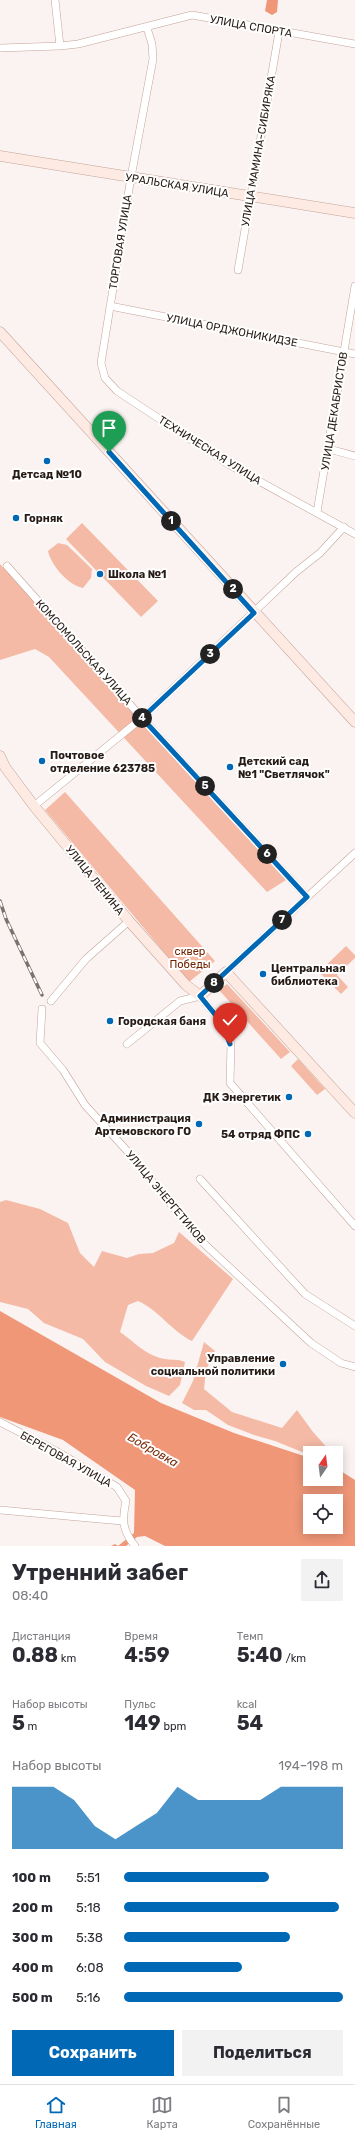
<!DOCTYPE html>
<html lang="ru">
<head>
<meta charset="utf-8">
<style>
  :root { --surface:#fff; --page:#f2f2f3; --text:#2b2b33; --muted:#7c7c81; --line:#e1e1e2; --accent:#0068b4 }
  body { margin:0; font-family:Rubik,sans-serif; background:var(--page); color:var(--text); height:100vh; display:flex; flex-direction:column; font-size:15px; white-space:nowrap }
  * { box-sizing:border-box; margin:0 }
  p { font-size:13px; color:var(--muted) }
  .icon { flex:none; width:22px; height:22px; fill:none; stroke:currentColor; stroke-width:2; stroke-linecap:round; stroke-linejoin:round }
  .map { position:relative; height:1546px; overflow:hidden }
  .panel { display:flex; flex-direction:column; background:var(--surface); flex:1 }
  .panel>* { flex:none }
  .needle { width:26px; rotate:14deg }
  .buttons { position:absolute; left:303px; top:1446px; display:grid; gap:8px }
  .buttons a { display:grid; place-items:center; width:40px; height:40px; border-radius:0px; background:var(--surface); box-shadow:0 2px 10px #0003; font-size:20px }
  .pin { position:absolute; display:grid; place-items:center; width:34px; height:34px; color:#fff; margin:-41px -17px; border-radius:50% 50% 50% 0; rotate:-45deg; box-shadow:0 0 4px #0007 }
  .pin .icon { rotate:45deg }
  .km { position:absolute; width:20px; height:20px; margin:-10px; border-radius:50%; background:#222; color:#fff; font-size:11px; line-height:20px; text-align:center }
  .round { display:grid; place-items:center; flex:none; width:42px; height:42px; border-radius:0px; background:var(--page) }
  .summary { display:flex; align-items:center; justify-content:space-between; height:68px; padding:0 12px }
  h1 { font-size:22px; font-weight:700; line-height:30px }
  .figures { display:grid; grid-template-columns:repeat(3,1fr); gap:6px; height:68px; padding:4px 12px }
  .figures div { display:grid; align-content:center }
  .figures b { font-size:20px; font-weight:700 }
  .figures small { font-size:11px; font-weight:400 }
  .figures p { font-size:11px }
  .chart { height:112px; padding:8px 12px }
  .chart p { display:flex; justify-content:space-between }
  .chart svg { width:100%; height:72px; margin-top:4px; fill:var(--accent); opacity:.7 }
  .cta { display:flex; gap:8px; margin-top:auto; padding:8px 12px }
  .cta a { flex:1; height:46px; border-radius:0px; background:var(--accent); color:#fff; font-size:16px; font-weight:700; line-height:46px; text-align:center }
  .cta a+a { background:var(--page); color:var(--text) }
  ul { padding:0 12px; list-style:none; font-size:13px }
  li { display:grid; grid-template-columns:64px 48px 1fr; align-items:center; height:30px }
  li i { height:10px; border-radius:5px; background:var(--accent) }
  .tab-bar { display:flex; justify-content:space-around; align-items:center; height:56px; border-top:1px solid var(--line); background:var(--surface); font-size:11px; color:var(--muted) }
  .tab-bar a { display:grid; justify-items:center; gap:2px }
  .tab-bar .active { color:var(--accent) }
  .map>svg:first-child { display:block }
</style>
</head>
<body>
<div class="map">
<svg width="355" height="1546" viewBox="0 0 355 1546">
  <rect width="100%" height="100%" fill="#fbf3f1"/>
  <path fill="#f4baa5" d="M82,523l76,78 -17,16 -75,-78z
    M58,543l9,2 25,24 -1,9 -8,10c-15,-3 -32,-23 -35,-37z
    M0,564l286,316 -19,12 -218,-235 -14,-8 -35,11z
    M65,792l150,169 -26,21 -144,-172z
    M346,946l9,9v3l-18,17 11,12 -7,7 -22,-22z
    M227,984l63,68 -9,7 -62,-69z
    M298,1059l27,30 -8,6 -26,-29z
    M6,1200l34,9 28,14 12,30 14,14 8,-16 25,7 12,-4 14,-1 21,-10 5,-11 54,47 -41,62c-21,-10 -33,-31 -54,-40l-10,4 -8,27c13,9 25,22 40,26 9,3 15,0 25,4l-5,23 -11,11 -23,-10 -41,-24 -22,-23 -39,-16 -16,-14 -28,-7v-100z
    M204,1342l11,9 -9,19 -2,19 28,23 50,16 15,-18 16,22 17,19 -1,2 -22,1 -32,-13 -21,-6 -26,-10 -22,-15h-12l-12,-7 11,-22z"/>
  <path fill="#f09778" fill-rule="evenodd" d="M267,0h11l-1,12 -5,3 -7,-4z
    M0,1311l161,92 73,30 76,25v21h26v-11l19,12v66h-190l-20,-10 -8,1 -11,9h-15l4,-2 3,2 16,-13 1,-43 -72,-50 -63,-23zM310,1501h26v26h-26z"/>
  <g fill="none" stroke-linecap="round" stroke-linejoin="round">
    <defs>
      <path id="street" d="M55,0l5,46
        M147,28l5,16 1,15 -22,118 -30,186 4,15 12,13 111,73 127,70
        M0,48l60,-2 18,-2 114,-29 163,29
        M238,270l41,-238
        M110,306l245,48
        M329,449l26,7
        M317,512l38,-226
        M7,566l135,152 165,179
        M34,806l108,-88 154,-146 24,-19 24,-26
        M226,972l129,-119
        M51,1001l35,-42 43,-38
        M42,1009l-2,34 23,27 22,35 45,49 69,85 112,104 30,20 14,4
        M127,1044l53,-43 20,-5 22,27 9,21 -1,39 125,143
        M200,1179l105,115 50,32
        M0,1422l56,29 61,36 9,14c-4,19 -4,29 9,45
        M0,1510l122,11"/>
      <path id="secondary" d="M0,156l355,57
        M0,332l355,390
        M0,756l5,11 29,39 95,115 57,64 14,11 26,-24 129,141"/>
    </defs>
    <use href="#street" stroke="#c4a397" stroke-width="8"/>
    <use href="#secondary" stroke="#c4a397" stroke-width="11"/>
    <use href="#street" stroke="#fff" stroke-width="7"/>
    <use href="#secondary" stroke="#fceae3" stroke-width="10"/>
    <defs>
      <path id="rail" d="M0,901l6,18 36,76"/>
    </defs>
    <use href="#rail" stroke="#7c716d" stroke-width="3.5"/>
    <use href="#rail" stroke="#fff" stroke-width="2" stroke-dasharray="6" stroke-linecap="butt"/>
  </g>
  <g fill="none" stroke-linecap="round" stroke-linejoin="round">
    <defs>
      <path id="route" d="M109,452l145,161 -112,105 165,179 -107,99 22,27 8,21"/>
    </defs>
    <use href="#route" stroke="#fff" stroke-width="8"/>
    <use href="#route" stroke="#0068b4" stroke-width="5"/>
  </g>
  <g fill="#0068b4" stroke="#fff" stroke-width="1.5">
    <circle cx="47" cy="461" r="4"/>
    <circle cx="16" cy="518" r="4"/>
    <circle cx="100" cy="574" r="4"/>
    <circle cx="42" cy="761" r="4"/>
    <circle cx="230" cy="767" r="4"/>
    <circle cx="263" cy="974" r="4"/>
    <circle cx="110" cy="1021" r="4"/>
    <circle cx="289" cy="1097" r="4"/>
    <circle cx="199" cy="1124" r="4"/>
    <circle cx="308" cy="1134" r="4"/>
    <circle cx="283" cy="1364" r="4"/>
  </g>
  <g text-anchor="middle" stroke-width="4" stroke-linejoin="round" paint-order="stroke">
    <g font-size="11" fill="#281c17" stroke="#fff">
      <text transform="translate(251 26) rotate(10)" y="4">УЛИЦА СПОРТА</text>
      <text transform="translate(258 151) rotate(-80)" y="4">УЛИЦА МАМИНА-СИБИРЯКА</text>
      <text transform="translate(177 185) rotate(9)" y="4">УРАЛЬСКАЯ УЛИЦА</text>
      <text transform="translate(120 242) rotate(-81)" y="4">ТОРГОВАЯ УЛИЦА</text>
      <text transform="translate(232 330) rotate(11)" y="4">УЛИЦА ОРДЖОНИКИДЗЕ</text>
      <text transform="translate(334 411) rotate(-81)" y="4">УЛИЦА ДЕКАБРИСТОВ</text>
      <text transform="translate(210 450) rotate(32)" y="4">ТЕХНИЧЕСКАЯ УЛИЦА</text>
      <text transform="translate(84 652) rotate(48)" y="4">КОМСОМОЛЬСКАЯ УЛИЦА</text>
      <text transform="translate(95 880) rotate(51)" y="4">УЛИЦА ЛЕНИНА</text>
      <text transform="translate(166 1197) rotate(50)" y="4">УЛИЦА ЭНЕРГЕТИКОВ</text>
      <text transform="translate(66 1459) rotate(29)" y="4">БЕРЕГОВАЯ УЛИЦА</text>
    </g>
    <g font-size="11" font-weight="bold" fill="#281c17" stroke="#fff" text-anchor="start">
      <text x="47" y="478" text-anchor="middle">Детсад №10</text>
      <text x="24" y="522">Горняк</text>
      <text x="108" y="578">Школа №1</text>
      <text x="50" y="759">Почтовое<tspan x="50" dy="13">отделение 623785</tspan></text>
      <text x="238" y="765">Детский сад<tspan x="238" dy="13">№1 "Светлячок"</tspan></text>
      <text x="271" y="972">Центральная<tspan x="271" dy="13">библиотека</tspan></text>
      <text x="118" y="1025">Городская баня</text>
      <text x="281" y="1101" text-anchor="end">ДК Энергетик</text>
      <text x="191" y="1122" text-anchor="end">Администрация<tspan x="191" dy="13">Артемовского ГО</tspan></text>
      <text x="300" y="1138" text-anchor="end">54 отряд ФПС</text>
      <text x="275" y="1362" text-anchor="end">Управление<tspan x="275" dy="13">социальной политики</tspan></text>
    </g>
    <g font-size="11" fill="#6f2200" stroke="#fff">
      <text x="190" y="955">сквер<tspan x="190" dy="13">Победы</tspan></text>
    </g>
    <g font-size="12" font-style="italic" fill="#7a2c0c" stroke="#fff">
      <text transform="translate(153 1450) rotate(30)" y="4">Бобровка</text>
    </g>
  </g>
</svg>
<div class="buttons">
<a><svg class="needle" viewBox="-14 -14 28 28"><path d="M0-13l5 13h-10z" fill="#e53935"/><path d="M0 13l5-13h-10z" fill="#7c7c81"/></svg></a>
<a><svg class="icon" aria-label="locate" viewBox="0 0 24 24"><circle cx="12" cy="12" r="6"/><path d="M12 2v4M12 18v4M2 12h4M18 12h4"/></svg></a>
</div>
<div class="pin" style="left:109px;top:452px;background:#1e9e55"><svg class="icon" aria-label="arrive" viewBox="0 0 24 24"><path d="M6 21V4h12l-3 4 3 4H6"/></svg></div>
<div class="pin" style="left:230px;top:1044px;background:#d93025"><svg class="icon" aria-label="check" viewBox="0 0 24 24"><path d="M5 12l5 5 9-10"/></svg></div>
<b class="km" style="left:171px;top:521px">1</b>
<b class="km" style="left:233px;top:589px">2</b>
<b class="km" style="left:210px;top:654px">3</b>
<b class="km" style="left:142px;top:718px">4</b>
<b class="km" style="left:205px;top:786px">5</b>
<b class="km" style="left:267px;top:854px">6</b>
<b class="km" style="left:282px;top:920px">7</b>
<b class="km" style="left:214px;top:983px">8</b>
</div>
<section class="panel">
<div class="summary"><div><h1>Утренний забег</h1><p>08:40</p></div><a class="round"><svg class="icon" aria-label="share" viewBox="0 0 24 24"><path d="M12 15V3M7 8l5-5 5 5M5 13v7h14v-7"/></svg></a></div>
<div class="figures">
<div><p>Дистанция</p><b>0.88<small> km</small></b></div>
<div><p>Время</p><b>4:59</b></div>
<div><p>Темп</p><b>5:40<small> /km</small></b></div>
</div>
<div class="figures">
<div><p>Набор высоты</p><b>5<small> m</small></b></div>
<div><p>Пульс</p><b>149<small> bpm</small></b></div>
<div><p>kcal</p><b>54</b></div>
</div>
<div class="chart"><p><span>Набор высоты</span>194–198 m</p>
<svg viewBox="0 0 160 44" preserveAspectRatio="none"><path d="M0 44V6L10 6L20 6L30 14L40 30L50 38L60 30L70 22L80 6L90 14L100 14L110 14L120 14L130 6L140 6L150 6L160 6V44z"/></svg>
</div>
<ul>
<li><b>100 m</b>5:51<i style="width:66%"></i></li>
<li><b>200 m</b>5:18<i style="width:98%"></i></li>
<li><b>300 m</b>5:38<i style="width:76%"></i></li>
<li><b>400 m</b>6:08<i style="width:54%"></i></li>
<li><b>500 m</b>5:16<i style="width:100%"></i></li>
</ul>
<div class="cta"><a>Сохранить</a><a>Поделиться</a></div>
</section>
<nav class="tab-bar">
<a class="active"><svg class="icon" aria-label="home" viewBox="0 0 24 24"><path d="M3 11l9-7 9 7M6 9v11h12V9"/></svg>Главная</a>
<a><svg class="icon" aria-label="map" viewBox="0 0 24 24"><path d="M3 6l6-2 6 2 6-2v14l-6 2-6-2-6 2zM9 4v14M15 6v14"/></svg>Карта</a>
<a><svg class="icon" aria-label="saved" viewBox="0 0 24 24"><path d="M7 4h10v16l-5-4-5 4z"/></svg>Сохранённые</a>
</nav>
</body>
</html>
